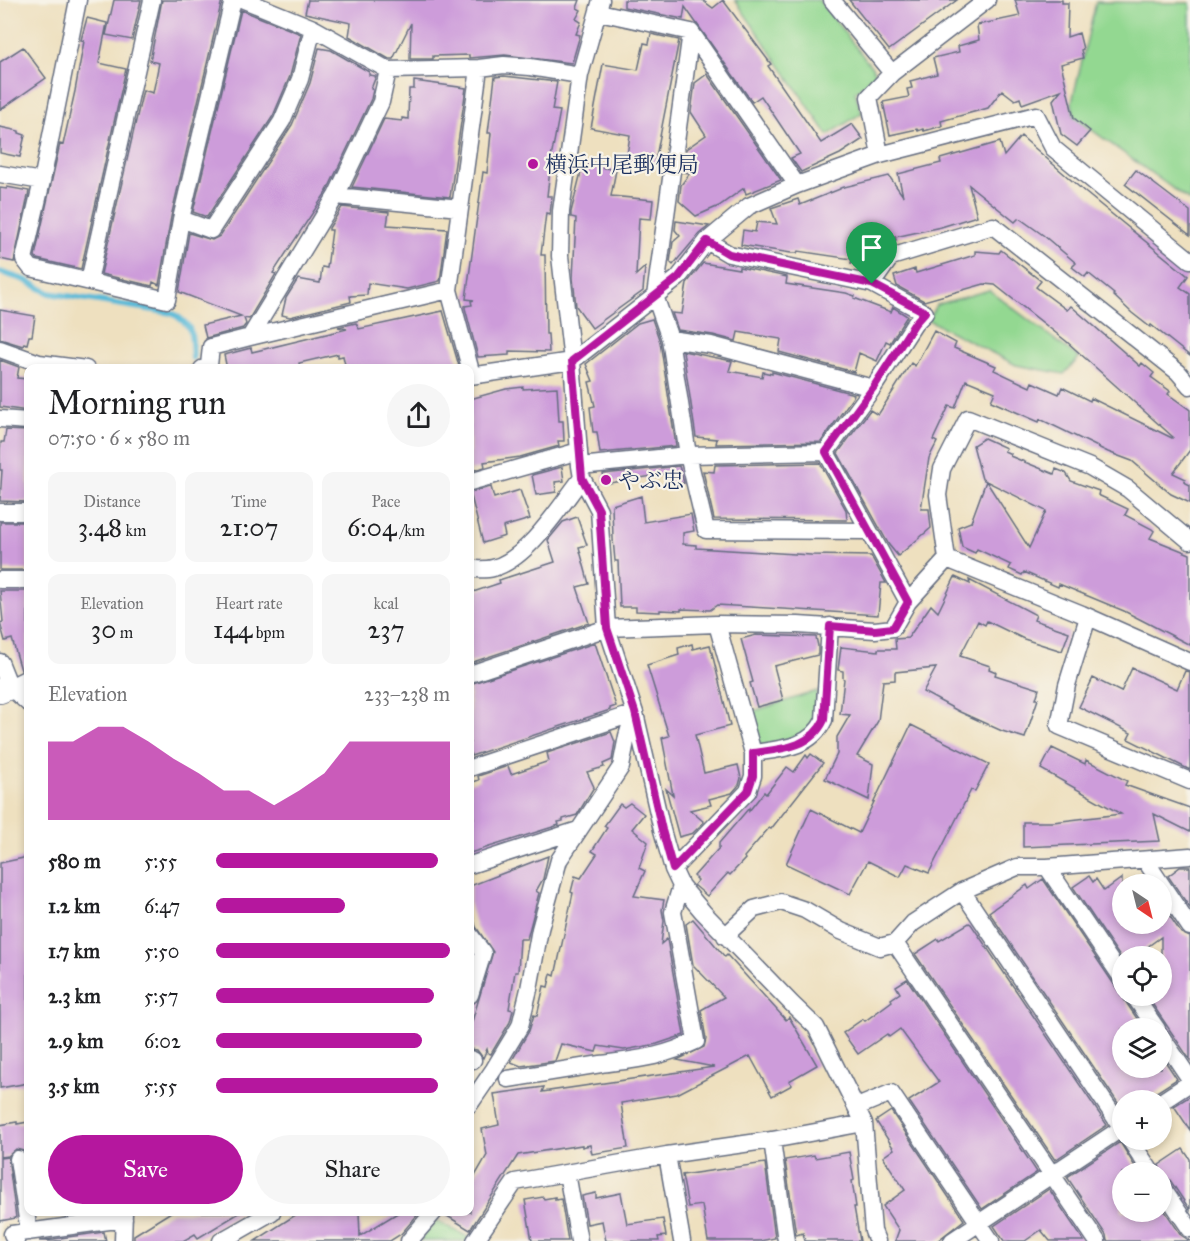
<!DOCTYPE html>
<html lang="en">
<head>
<meta charset="utf-8">
<style>
  :root { --surface:#fff; --page:#f6f6f6; --text:#202124; --muted:#757577; --accent:#b5179e }
  body { margin:0; font-family:"IM FELL Great Primer","Noto Serif JP",serif; background:var(--page); color:var(--text); height:100vh; display:flex; flex-direction:column; font-size:22px; white-space:nowrap }
  * { box-sizing:border-box; margin:0 }
  p { font-size:20px; color:var(--muted) }
  .icon { flex:none; width:33px; height:33px; fill:none; stroke:currentColor; stroke-width:2; stroke-linecap:round; stroke-linejoin:round }
  .map { position:relative; flex:1; overflow:hidden }
  .details { position:absolute; left:24px; top:364px; width:450px; height:852px; display:flex; flex-direction:column; background:var(--surface); border-radius:12px; box-shadow:0 3px 9px #0003 }
  .details>* { flex:none }
  .needle { width:39px; rotate:145deg }
  .tools { position:absolute; left:1112px; top:874px; display:grid; gap:12px }
  .tools a { display:grid; place-items:center; width:60px; height:60px; border-radius:50%; background:var(--surface); box-shadow:0 3px 9px #0003; font-size:30px }
  .pin { position:absolute; display:grid; place-items:center; width:51px; height:51px; color:#fff; margin:-62px -26px; border-radius:50% 50% 50% 0; rotate:-45deg; box-shadow:0 0 6px #0007 }
  .pin .icon { rotate:45deg }
  .round { display:grid; place-items:center; flex:none; width:63px; height:63px; border-radius:32px; background:var(--page) }
  .head { display:flex; align-items:center; justify-content:space-between; height:102px; padding:0 24px }
  h1 { font-size:33px; font-weight:600; line-height:45px }
  .stats { display:grid; grid-template-columns:repeat(3,1fr); gap:9px; height:102px; padding:6px 24px }
  .stats div { display:grid; align-content:center; border-radius:12px; background:var(--page); text-align:center }
  .stats b { font-size:26px; font-weight:600 }
  .stats small { font-size:16px; font-weight:400 }
  .stats p { font-size:16px }
  .chart { height:168px; padding:12px 24px }
  .chart p { display:flex; justify-content:space-between }
  .chart svg { width:100%; height:108px; margin-top:6px; fill:var(--accent); opacity:.7 }
  .primary-button { display:flex; gap:12px; margin-top:auto; padding:12px 24px }
  .primary-button a { flex:1; height:69px; border-radius:36px; background:var(--accent); color:#fff; font-size:24px; font-weight:600; line-height:69px; text-align:center }
  .primary-button a+a { background:var(--page); color:var(--text) }
  ul { padding:0 24px; list-style:none; font-size:20px }
  li { display:grid; grid-template-columns:96px 72px 1fr; align-items:center; height:45px }
  li i { height:15px; border-radius:8px; background:var(--accent) }
  .map>svg:first-child { display:block }
</style>
</head>
<body>
<div class="map">
<svg width="1190" height="1241" viewBox="0 0 1190 1241">
  <rect width="100%" height="100%" fill="#f7f3e8"/>
  <filter id="ink" filterUnits="userSpaceOnUse"><feTurbulence type="fractalNoise" baseFrequency=".0167" numOctaves="2"/><feDisplacementMap in="SourceGraphic" scale="12" xChannelSelector="R" yChannelSelector="G"/><feConvolveMatrix kernelMatrix="1 2 1 2 8 2 1 2 1" color-interpolation-filters="sRGB"/></filter>
  <filter id="wash" filterUnits="userSpaceOnUse"><feTurbulence type="fractalNoise" baseFrequency=".008" numOctaves="4" result="noise"/><feDisplacementMap in="SourceGraphic" scale="24" xChannelSelector="R" yChannelSelector="G"/><feGaussianBlur stdDeviation="1.35" result="paint"/><feColorMatrix in="noise" values="0 0 0 0 0 0 0 0 0 0 0 0 0 0 0 0 0 1.4 0 .05"/><feComposite in="paint" operator="in"/></filter>
  <g filter="url(#wash)">
    <rect width="100%" height="100%" fill="#eee0bf"/>
    <path fill="#93d891" stroke="#578478" stroke-width="1.5" d="M735,0h84l59,75 -23,17 7,21 -34,22z
      M1096,2l94,1v198l-116,-84 -2,-15z
      M989,290l90,68 -15,16 -48,-9 -88,-45 8,-15z
      M817,691l-2,34 -9,9 -46,13 -9,-35z
      M437,1221l31,16v4h-48l4,-7z"/>
    <g fill="none" stroke-linecap="round" stroke-linejoin="round">
      <path stroke="#59bad8" stroke-width="6" d="M0,272l25,8 24,13 123,20c23,14 19,20 21,45"/>
    </g>
    <g id="blocks">
      <path fill="#cd9cda" d="M114,0h27l-9,40 -26,-5z
        M162,0h60l-51,217 -12,68 -6,-3 -1,4 -51,-12 42,-184 10,3 6,-30 -9,-2z
        M308,0h272l-3,8 4,2 -5,9 5,3 -5,12 4,1 -8,28 -67,-8 -36,3v-3l-36,1v3h-23l1,-36 -18,36h-4l-40,-23 2,-13 -46,-10z
        M624,0h78l11,8 10,-8 48,64 -3,2 53,77 31,-19 11,15 -23,15 -39,18 -10,-14 9,-4 -39,-58 -9,6 -67,-95 -2,12 -59,-12z
        M849,0h108l-68,50z
        M1015,0h47v3h6l-1,34 12,-4 4,16 -2,1 2,8 -22,6 13,54 16,13 -13,15 -16,-12 -8,-34 8,-10 -39,14 -2,-6 -5,2 -13,-10 -14,18 -47,13 1,5 -18,5 -1,-2 -5,2 -1,-2 -27,6 -7,-33 26,-5 -2,-8 5,-1 -2,-7 27,-7 -4,-16 26,-6 -1,-6 21,-6 -2,-15 43,-9z
        M241,10l60,24 -11,42 -17,40 -66,101 -14,-5z
        M87,18l20,5 -8,40 27,6 -45,200 -44,-10 -2,-3 24,-108 1,-4 3,1 12,-54 9,-50 -3,-1z
        M651,34l28,6 -25,127 -28,-5 4,-27 -39,-7 12,-64 35,6 6,-27 5,1z
        M23,47l23,31 -46,32v-48z
        M319,48l12,2 38,22v3l7,1 -5,13 2,1 -2,9 -44,92 -54,82 3,1 -27,45 -5,-1 2,6 -3,4 -37,10 -3,-13 38,-9 -62,-24 10,-59 23,7 8,-4 72,-111 18,-42z
        M707,74l74,106 -35,14 -2,-6 -25,18 -23,10 -17,-15 2,-16 9,-12 -8,-1 8,-6 -5,-9 1,-8 20,-14 -15,-23 4,-29z
        M504,76l53,6 -5,28 8,1 -8,42 -5,43h5l-2,18 -4,-1 -5,42h4l1,79h2l1,18 -40,-1v4l-31,2 -13,-49v-2l7,-1 -1,-4 3,-1 -8,-1 17,-127 4,1 4,-40h-3l7,-56z
        M414,81l52,7 -16,109 -98,-10 32,-68 18,2v-3l6,1 1,-30h5z
        M0,127l19,4v2l6,2 -5,22 -20,-4z
        M1021,136l65,57 102,83 -8,11 10,7v62l-39,-31 -1,2 -18,-14 -19,-18 1,-1 -26,-21 -3,4 -13,-10 4,-4 -33,-28 -24,-17 -4,4 -46,-37 8,31 -36,11 -46,10 1,3 -24,7 -3,18 -18,-2 1,-4 -54,-8 -1,2h-6l-50,-8 2,-15 12,2 2,-10 20,2 -6,-16 27,-9 2,6 40,-16v-1l49,-12 14,20 -5,-22 43,-11 -1,-4 60,-17 4,14z
        M583,164l33,6 -5,26 42,4 -2,19 -12,-1 -3,57 9,-8 -2,24 -51,37 -16,-22 -3,-28 3,-60 -5,-1v-5z
        M1136,170l54,41v24l-65,-51z
        M7,187l22,4 -15,71 -14,-3v-71l7,1z
        M342,207l47,5 -2,13 60,4 -7,52 -33,8 -39,-6 -1,12 -17,1 1,6 -61,15 -8,-2 4,-17 12,-19 22,4 2,-16 5,1 5,-38h-3v-2z
        M676,221l33,5 -10,8 -26,31 -3,-3 3,-20 7,-6 -5,-6z
        M1001,250l40,31 -5,6 31,23 4,-4 69,60 2,-3 12,10 -3,4 19,14 -2,3 22,16v40l-17,23 13,6 -2,3 6,3v18l-19,-9 -39,-33 -24,-9 -68,-33 -1,3 -48,-21 4,-9 -29,-12 -11,28 -6,-2 -16,34 4,2 -8,16 -8,51h8l2,19 -33,28 -9,-11 -51,-92 32,-43 8,5 33,-52 4,3 19,-35 22,12 -2,5 42,18 -2,4 36,17 2,-5 27,12 3,-7 28,14 1,-3 81,40 1,-1 -107,-96 -71,-56 -11,-1 -60,17 -27,-15 -3,-10 21,-7 1,4 59,-18v-4l24,2z
        M703,263l36,6v-2l48,10 -1,7 60,9 9,3 -1,2 37,14 2,-5 14,9 -17,27 -4,-2 -9,20 -18,-8 -5,19 -75,-20 2,-13 -43,-7 -2,9 -23,-6 -35,-5 -6,-17 10,1 5,-31z
        M0,310l35,6 -3,20h-3l-2,8 -3,-1 -1,3 -23,-7z
        M443,311l16,55 -13,3h-100l-3,-13 -5,1v-3l-39,9 1,6h-73l-3,-14 27,-7 1,4 95,-23 -9,-2 18,-4 3,6z
        M652,319l8,23 16,104 -76,7 -3,-21h-4l-3,-25 5,-1 -6,-24 4,-1 -7,-17 52,-41z
        M683,351l49,10 -3,10 33,6 1,-5 9,2v-2l82,22 -1,3 -32,45 -105,2 1,-5 -21,-2z
        M0,360l19,7 -2,11 11,1v32l-28,-4z
        M523,387v2l34,-2 2,34h4l1,20h-6l1,5 -39,11 -36,5 1,5 -15,4v-72l36,-10z
        M6,430l22,1v71l-28,-1 2,-31h-2v-20l1,-8h3z
        M984,438l22,10 -2,3 7,3 -1,2 44,18 2,-5 10,4 5,8 28,10 -1,4 30,14 -3,6 27,14 2,2 -4,7 40,16v91l-66,-34 -65,-27 -1,3 -34,-15 -2,3 -13,-6 2,-4 -34,-16 -2,4 -13,-6 -4,-20 13,-5 15,-41 43,67 17,-37 -64,-32 -9,-34z
        M820,463l26,47 1,10 -133,-1 -11,-48 11,1 1,-7z
        M679,466l5,17 -18,1 -2,-10 -60,10 -1,-10z
        M562,467l2,14 -9,1 1,10 -20,3 -4,-20z
        M491,487l3,11 26,-8 10,29 -27,8 2,9 -22,7 -13,-51z
        M641,496l3,26 47,-8 3,17 -11,2v11l13,1v3l115,7 60,1 15,27h-5l-3,32 -161,-10 -7,5 -29,-1v2l-21,-1v2l-24,-1v-4h-16l-2,-46h-3l-2,-22 -1,-34z
        M577,517l10,28 -8,2 10,37 -12,3 12,36 -119,40v-70l30,-10 -1,-3 56,-18 -7,-22 15,-18z
        M0,522h28v48h-28z
        M955,577l15,7 -1,-4 67,35 -2,5 35,12 -7,19 -38,-12 -37,-18 -2,4 -7,-4 -18,35 30,10 -1,3 7,3 -1,3 44,14 -3,10h2l-13,39 -23,-7 -42,-19 -37,-20 13,-24 -41,4v8l-12,1 -5,40 -21,35 16,8 -4,36 -44,-21 12,-25v-17l13,-22 -10,-1 4,-35 -1,-1v-7l-5,-1 3,-23 37,4v-2h18l-1,-10 13,-1 23,-33 7,7z
        M28,591v77l-7,2 -9,-31 -7,2 -5,-18 3,-1 -3,-31z
        M756,635l60,2 2,9v9l-44,11 9,34 -26,7 -7,-24 3,-1 -12,-43z
        M595,643l21,63 -6,2v2l-139,46 -1,-5v-67z
        M692,644l1,5 17,-4 20,81 -35,9 9,38 34,-8 3,13 -2,7 -7,8 -23,6 2,6 -21,5 14,12 -11,11 -14,4 -13,-48 7,6 -11,-57 7,-2 -22,-71 32,-10 -1,-7z
        M1132,668l45,21 8,-18 5,1v98l-62,-31 3,-6 -52,-26 14,-29 28,14z
        M911,725l78,39 -14,27 -4,-1 -42,83 -22,-9 -7,13 -32,-16 -18,33 -64,-30 25,-55 48,24z
        M611,732l4,10 -3,18 -9,4 1,3 -17,5 7,15 -17,28 -14,4v2l-5,1 1,3 -89,28v-33l4,-2 -4,-14v-21l9,-3 -1,-4 30,-10 3,8 38,-13 -2,-8z
        M1052,748l33,16 1,-4 41,21 -2,4 65,23v24l-36,-18 6,27 -137,6v-25h30l68,-8 -80,-45z
        M811,754l12,9 -52,66 -2,-1 -25,29 1,2 -15,16 -2,-2 -21,23 -13,-11 4,-5 -4,-4 25,-28v-5l30,-35v3l15,-19 2,2 21,-27 7,5 12,-17 2,3z
        M630,803l14,11 -12,15 16,13 -9,26 6,3 -11,25 30,4 -2,10 2,11 -3,23 6,-5 17,96 -27,9 -33,6 -26,-4 -2,6 -35,-8 -6,17 -34,5 -10,-4 18,-31 5,-16 3,1 7,-30 4,1 3,-13 4,2 18,-83 -2,-1 4,-16 6,2 16,-24 -5,-3 15,-23 -3,-2 16,-22 4,3z
        M548,856l-5,23 -7,12 3,2 -12,46h-7l-2,33h-3l-6,37 4,1 -3,12 -19,32 -3,-1 -1,-4 -4,9 -6,-8 -7,-1v-21l23,-76 -17,-25 -6,-21v-20z
        M28,857v226l-28,5v-225z
        M1180,867h10v41l-22,-32z
        M1089,876l4,6 3,-3 8,12 18,-13v46h39v-21l20,30 9,4v123l-41,-61 4,-3h8v-59l-28,20h-13l-47,-70z
        M1043,879l101,150h-22v39h39v-13l16,24 -22,14 -6,8h-27v8l-133,-197 38,-27 2,4z
        M693,919l32,38 2,-2 59,65 3,-3 28,48 -28,16 3,4 -20,11 -22,-40 -73,38 -56,9 7,45 -36,6 -2,-9 -8,2v-2l-64,10 -48,75 -26,-16v-2h26v-22l3,-6 -2,-1 16,-28 -5,-26 17,-4 -5,-31 50,-7 -2,5 172,-25 -37,-7 27,-13 2,-8 -5,-29 23,-13 -31,-32 -7,-41z
        M969,923l2,1 136,201 -52,35 -140,-206 23,-15 1,2z
        M907,979l130,193 -55,37 -73,-108 30,-19 -39,-53 -11,8 -2,-3 -29,20 -15,-21 20,-14 2,2 27,-20 -1,-2 9,-6 -4,-7z
        M1190,1096v34l-16,-24z
        M891,1111l73,109 -27,21h-42l4,-11 -16,-24 22,-16 -22,-33 11,-8 -18,-28z
        M17,1122v2l11,-2v30l-12,-3 -8,7 -8,1v-32z
        M1120,1142l16,26 -8,5h-6v39l43,-1 16,24 9,6h-83l-1,-6 -39,-58z
        M1183,1149l7,10v51l-20,-30 -8,-6 -3,-9z
        M849,1152l5,28 -2,1 4,26h-2l6,34h-55l-2,-8 -7,2 -11,-75 29,-5 1,3z
        M8,1157l8,61 -16,3v-63z
        M765,1163l10,75 -15,3h-52l-6,-36 -14,2 -6,-32z
        M1049,1189l35,52h-34l-9,-11 -16,11h-21l-10,-15z
        M596,1193v5l25,-5 6,31 36,-5 3,17 -8,1 1,4h-53l-4,-20 -15,3 -5,-28z
        M543,1197l1,2 11,-2v3l6,-1 7,42h-36l-7,-41z
        M171,1212h70l-43,26 -3,-4 -12,7h-49v-6z
        M300,1212h59l1,24 39,-24h21l-19,22 -11,7h-135z
        M104,1232l2,9h-67z"/>
    </g>
  </g>
  <g filter="url(#ink)">
    <use href="#blocks" fill-opacity="0" stroke="#656d80" stroke-width="1.5"/>
    <g fill="none" stroke-linecap="round" stroke-linejoin="round">
      <defs>
        <path id="street" d="M78,0l-36,181 -18,78 7,9 136,32 14,-81 52,-219
          M244,0l69,28 75,42 91,-2 25,-3 26,2 50,8
          M601,0l-21,75 -19,136 -1,45 12,105 8,105 2,12 17,32 8,118 28,85 27,117 11,39 8,17 22,26 89,92 24,23 48,96 9,108 4,10
          M832,0l60,73
          M599,12l92,20 106,153
          M880,155l-11,-58 23,-24 95,-73
          M0,174l42,7
          M336,196l124,12
          M181,219l30,11 71,-109 18,-42 13,-51
          M707,241l22,13 143,30 53,29 -10,10 -42,65 -47,64 82,150
          M89,281l63,-281
          M872,284l19,-27 102,-31 185,146 12,14
          M449,290l30,-222
          M250,337l199,-47 23,85
          M670,339l-15,-43 36,-264
          M0,349l39,14 47,6
          M202,369l7,-4 2,-18 39,-10 86,-141 45,-94 7,-32
          M470,376l102,-15 106,-83 29,-37 42,-35 48,-21 83,-30 156,-40 17,33 137,112
          M0,419l28,2
          M580,466l108,-11 138,-3
          M470,482l109,-31
          M0,512h28
          M868,531l-162,-1 -18,-75 -18,-116 41,6 162,43
          M947,559l135,55 108,48
          M470,569c7,0 16,1 23,-1 35,-9 68,-63 89,-90
          M0,580h28
          M1088,617l-21,68 -8,41 131,55
          M717,624l36,129
          M0,662l10,25 18,16
          M470,674l137,-46 110,-4 81,1 77,5 18,-2 15,-26 39,-43 -9,-64 4,-26 26,-51 122,49 38,22 62,52
          M2,687h8l18,-9
          M470,768l165,-55
          M1145,860l45,67
          M470,865l108,-35
          M1047,867l75,111
          M673,869l75,-78 5,-15v-23c28,-4 58,-5 71,-33l6,-94
          M962,891l160,237
          M470,935l13,18 -13,42
          M725,936l29,-27 27,-7 24,8 36,21 39,16 15,-4 18,-20 49,-32 55,-24h30l143,-11
          M895,943l202,298
          M1134,996l23,33
          M1161,1036l29,43
          M470,1059l3,1
          M508,1079c31,-5 62,-10 93,-15 38,-5 59,-6 95,-23l-23,-129 8,-26
          M1161,1102l29,-19
          M470,1104l24,-35 26,-43 9,-37 11,-60 19,-69 62,-93 6,-31 7,-23
          M857,1107l34,-14 100,148
          M772,1140l14,101
          M1130,1140l22,33
          M667,1155l15,86
          M18,1159l11,73
          M567,1173l12,68
          M1161,1186l29,43
          M16,1241l-4,-7 112,-15
          M123,1241l1,-29
          M221,1241l51,-29
          M409,1241l25,-29
          M475,1241l40,-59 152,-27 105,-15 92,-17
          M952,1241l170,-113"/>
        <path id="secondary" d="M0,691l10,-4"/>
      </defs>
      <use href="#street" stroke="#656d80" stroke-width="19"/>
      <use href="#secondary" stroke="#656d80" stroke-width="26"/>
      <use href="#street" stroke="#fff" stroke-width="16"/>
      <use href="#secondary" stroke="#fff" stroke-width="24"/>
    </g>
  </g>
  <g fill="none" stroke-linecap="round" stroke-linejoin="round" filter="url(#ink)">
    <defs>
      <path id="route" d="M707,241l22,13 143,30 53,28 -10,11 -42,65 -47,64 82,150 -15,26 -18,2 -45,-4 -6,94c-13,28 -43,29 -71,33v23l-5,15 -75,78 -11,-39 -27,-118 -28,-84 -8,-118 -17,-32 -10,-117 106,-83z"/>
    </defs>
    <use href="#route" stroke="#fff" stroke-width="12"/>
    <use href="#route" stroke="#b5179e" stroke-width="8"/>
  </g>
  <g fill="#b5179e" stroke="#f7f3e8" stroke-width="2">
    <circle cx="533" cy="164" r="6"/>
    <circle cx="606" cy="480" r="6"/>
  </g>
  <g text-anchor="middle" stroke-width="4.5" stroke-linejoin="round" paint-order="stroke">
    <g font-size="22" fill="#1b2f5e" stroke="#f7f3e8" text-anchor="start">
      <text x="545" y="172">横浜中尾郵便局</text>
      <text x="618" y="488">やぶ忠</text>
    </g>
  </g>
</svg>
<div class="tools">
<a><svg class="needle" viewBox="-14 -14 28 28"><path d="M0-13l5 13h-10z" fill="#e53935"/><path d="M0 13l5-13h-10z" fill="#757577"/></svg></a>
<a><svg class="icon" aria-label="locate" viewBox="0 0 24 24"><circle cx="12" cy="12" r="6"/><path d="M12 2v4M12 18v4M2 12h4M18 12h4"/></svg></a>
<a><svg class="icon" aria-label="layers" viewBox="0 0 24 24"><path d="M12 4l9 5-9 5-9-5zM3 14l9 5 9-5"/></svg></a>
<a>+</a>
<a>−</a>
</div>
<div class="pin" style="left:872px;top:284px;background:#1e9e55"><svg class="icon" aria-label="arrive" viewBox="0 0 24 24"><path d="M6 21V4h12l-3 4 3 4H6"/></svg></div>
<section class="details">
<div class="head"><div><h1>Morning run</h1><p>07:50 · 6 × 580 m</p></div><a class="round"><svg class="icon" aria-label="share" viewBox="0 0 24 24"><path d="M12 15V3M7 8l5-5 5 5M5 13v7h14v-7"/></svg></a></div>
<div class="stats">
<div><p>Distance</p><b>3.48<small> km</small></b></div>
<div><p>Time</p><b>21:07</b></div>
<div><p>Pace</p><b>6:04<small> /km</small></b></div>
</div>
<div class="stats">
<div><p>Elevation</p><b>30<small> m</small></b></div>
<div><p>Heart rate</p><b>144<small> bpm</small></b></div>
<div><p>kcal</p><b>237</b></div>
</div>
<div class="chart"><p><span>Elevation</span>233–238 m</p>
<svg viewBox="0 0 160 44" preserveAspectRatio="none"><path d="M0 44V12L10 12L20 6L30 6L40 12L50 19L60 25L70 32L80 32L90 38L100 32L110 25L120 12L130 12L140 12L150 12L160 12V44z"/></svg>
</div>
<ul>
<li><b>580 m</b>5:55<i style="width:95%"></i></li>
<li><b>1.2 km</b>6:47<i style="width:55%"></i></li>
<li><b>1.7 km</b>5:50<i style="width:100%"></i></li>
<li><b>2.3 km</b>5:57<i style="width:93%"></i></li>
<li><b>2.9 km</b>6:02<i style="width:88%"></i></li>
<li><b>3.5 km</b>5:55<i style="width:95%"></i></li>
</ul>
<div class="primary-button"><a>Save</a><a>Share</a></div>
</section>
</div>
</body>
</html>
